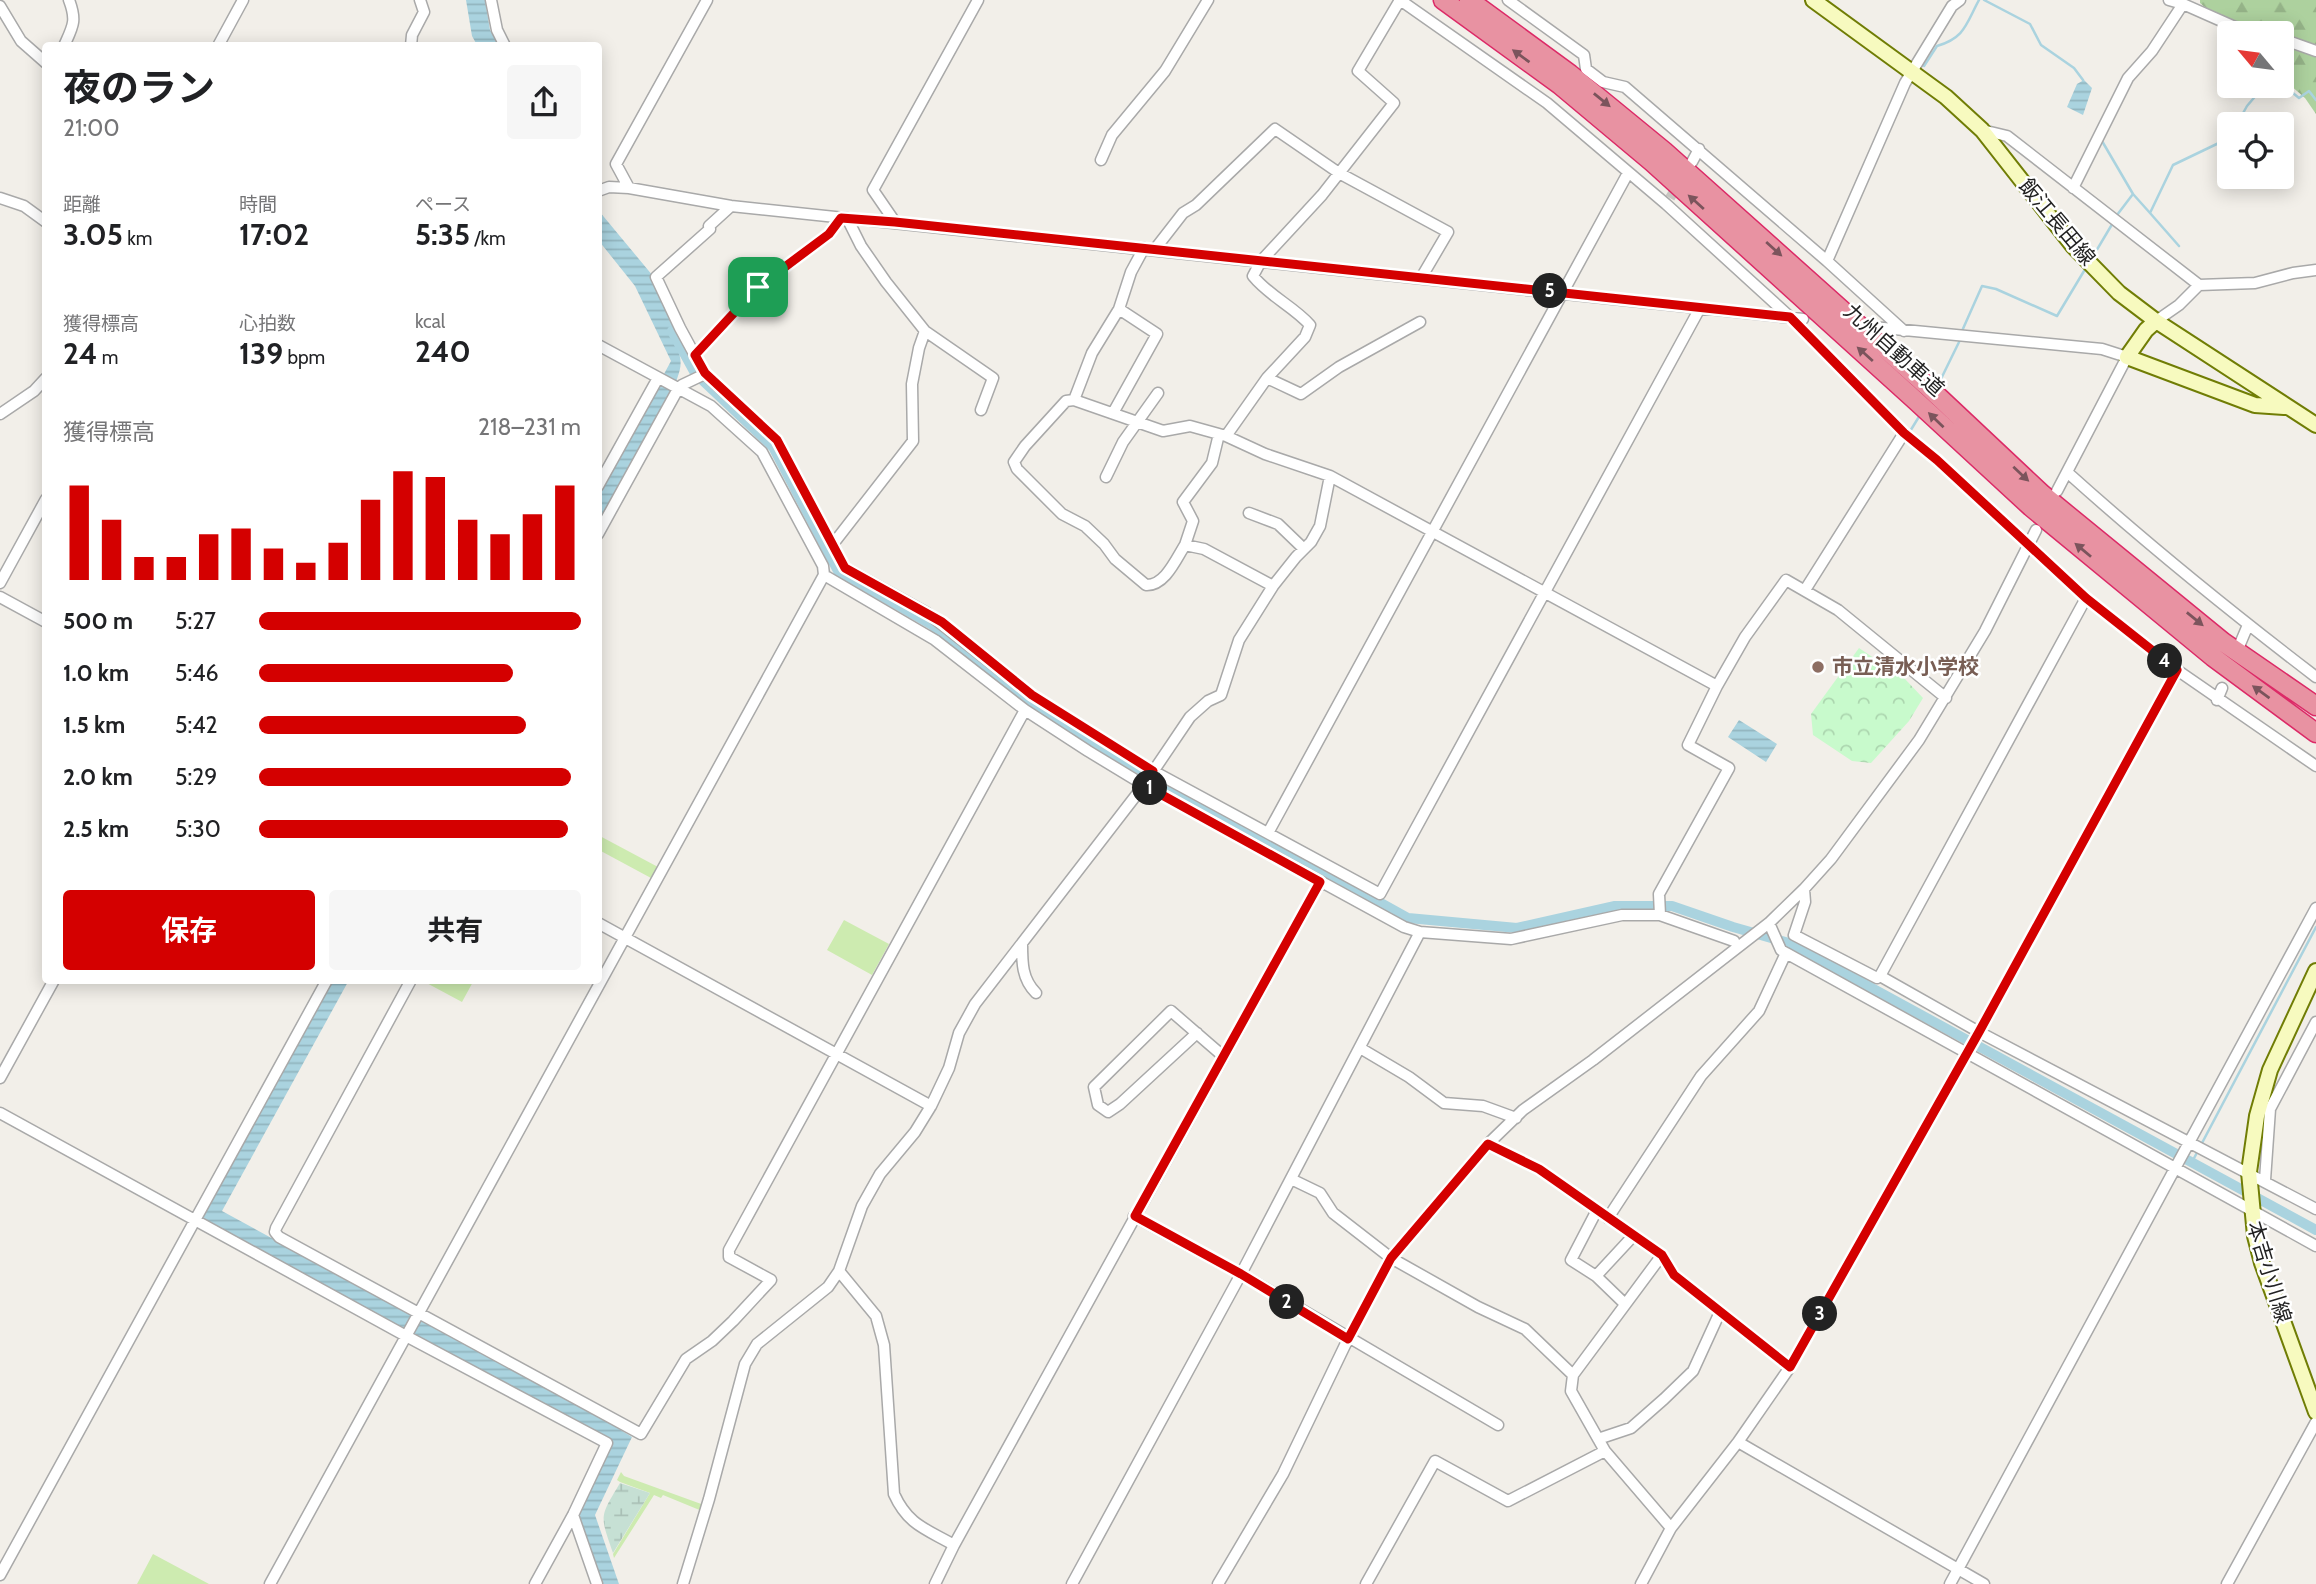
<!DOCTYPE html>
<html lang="ja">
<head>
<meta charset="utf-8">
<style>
  :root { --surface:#fff; --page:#f6f6f6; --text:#202124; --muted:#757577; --accent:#d40000 }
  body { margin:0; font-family:Cabin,"Noto Sans JP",sans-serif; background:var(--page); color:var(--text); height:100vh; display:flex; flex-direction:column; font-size:26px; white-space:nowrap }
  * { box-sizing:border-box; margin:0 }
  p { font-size:23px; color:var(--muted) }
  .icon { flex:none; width:38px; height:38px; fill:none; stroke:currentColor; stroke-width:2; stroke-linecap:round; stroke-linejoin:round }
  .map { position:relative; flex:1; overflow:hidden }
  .sheet { position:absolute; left:42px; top:42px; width:560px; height:942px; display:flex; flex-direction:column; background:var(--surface); border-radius:7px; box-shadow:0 4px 18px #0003 }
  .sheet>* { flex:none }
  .needle { width:46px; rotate:299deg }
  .buttons { position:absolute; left:2217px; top:21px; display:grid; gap:14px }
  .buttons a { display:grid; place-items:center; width:77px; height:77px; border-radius:7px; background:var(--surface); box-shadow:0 4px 18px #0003; font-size:35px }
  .pin { position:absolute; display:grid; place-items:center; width:60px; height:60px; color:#fff; margin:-30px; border-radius:14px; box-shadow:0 4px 10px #0006 }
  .km { position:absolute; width:35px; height:35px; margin:-18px; border-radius:50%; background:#222; color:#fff; font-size:19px; line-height:35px; text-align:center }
  .round { display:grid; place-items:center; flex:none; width:74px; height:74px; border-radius:7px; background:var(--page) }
  .headline { display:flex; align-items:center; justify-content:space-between; height:119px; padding:0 21px }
  h1 { font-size:38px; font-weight:700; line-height:52px }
  .metrics { display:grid; grid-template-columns:repeat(3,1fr); gap:10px; height:119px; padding:7px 21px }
  .metrics div { display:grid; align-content:center }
  .metrics b { font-size:30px; font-weight:700 }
  .metrics small { font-size:19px; font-weight:400 }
  .metrics p { font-size:19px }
  .chart { height:196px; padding:14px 21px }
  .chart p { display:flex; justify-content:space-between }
  .chart svg { width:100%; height:126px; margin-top:7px; stroke:var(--accent); stroke-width:6 }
  .primary-button { display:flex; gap:14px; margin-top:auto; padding:14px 21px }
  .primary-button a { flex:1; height:80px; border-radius:7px; background:var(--accent); color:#fff; font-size:28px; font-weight:700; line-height:80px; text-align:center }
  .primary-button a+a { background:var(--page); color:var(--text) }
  ul { padding:0 21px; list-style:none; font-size:23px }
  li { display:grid; grid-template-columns:112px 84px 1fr; align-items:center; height:52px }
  li i { height:18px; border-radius:9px; background:var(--accent) }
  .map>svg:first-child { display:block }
</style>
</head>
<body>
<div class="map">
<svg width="2316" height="1584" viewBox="0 0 2316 1584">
  <defs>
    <pattern id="forest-firs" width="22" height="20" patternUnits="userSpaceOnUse" patternTransform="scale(1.75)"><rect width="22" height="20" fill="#add19e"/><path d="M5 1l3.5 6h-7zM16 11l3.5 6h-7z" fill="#95b388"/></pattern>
    <pattern id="wetland-marsh" width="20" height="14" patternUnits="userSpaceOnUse" patternTransform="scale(1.75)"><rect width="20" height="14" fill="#c6e0d4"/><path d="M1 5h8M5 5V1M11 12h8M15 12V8" fill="none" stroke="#aac0b6"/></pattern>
    <pattern id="park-crowns" width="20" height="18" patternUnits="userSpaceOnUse" patternTransform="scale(1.75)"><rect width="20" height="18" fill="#c8facc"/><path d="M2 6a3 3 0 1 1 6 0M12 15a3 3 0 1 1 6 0" fill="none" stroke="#acd6af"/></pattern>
    <pattern id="water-rules" width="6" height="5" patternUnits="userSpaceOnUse" patternTransform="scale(1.75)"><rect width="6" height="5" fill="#aad3df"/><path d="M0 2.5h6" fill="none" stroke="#92b5bf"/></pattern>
  </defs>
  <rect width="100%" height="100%" fill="#f2efe9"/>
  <path fill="#cdebb0" d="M598,835l60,32 -7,11 -52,-28z
    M844,920l45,24 -17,31 -45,-25z
    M421,980h53l-12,22z
    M621,1472l3,4 80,29 -2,6 -39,-16 -2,3 -7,-3 -40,63 -1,-4 37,-61 -30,-11 -3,-2z
    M153,1554l56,30h-72z"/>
  <path fill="url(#forest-firs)" d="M2200,0h116v114l-11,-16 -23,-20v-45h-47l-35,-30z"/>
  <path fill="url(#wetland-marsh)" d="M620,1483l30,10 -37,60c-13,-38 -14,-35 7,-70z"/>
  <path fill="url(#park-crowns)" d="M1859,648l46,31 18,19 -14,23 -38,42 -19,-2 -39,-26 -2,-21z"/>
  <path fill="url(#water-rules)" d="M466,0h19l5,30 9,15h-22l-5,-9z
    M2084,80l8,8 -9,27 -16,-8 10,-23z
    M599,211l54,65 30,64 -7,5c6,14 6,20 1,34l-78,146v-30l72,-134 -36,-75 -36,-45z
    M1739,720l38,24 -11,18 -38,-25z
    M330,980h19l-127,231 371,202 39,24 -37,78 24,69h-17l-23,-70 34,-72 -410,-222 -1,-3z"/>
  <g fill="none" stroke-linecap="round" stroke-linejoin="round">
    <path stroke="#aad3df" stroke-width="2.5" d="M1984,0l46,24 11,21 33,23 9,12
      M2282,63l9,-12
      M1924,66l13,-20c28,-8 29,-22 42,-46
      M2133,66l9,-11
      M2282,84l17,14 10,-7 7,9
      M2237,124l10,-18 17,-20
      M2103,138l-1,3 31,53 -16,21
      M2133,194l17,19 23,-48 50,-24 7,-15
      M2150,213l29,33
      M2092,258l22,-37
      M1962,331l20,-45 14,3 61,27 30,-50
      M1938,385l23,-47
      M1909,433l11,-18
      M2192,1162l124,-235"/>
    <path stroke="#aad3df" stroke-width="10" d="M672,331l23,42 78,74 65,124 94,54 95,76 107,65 274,152 109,10 98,-22h57l61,21 56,16 527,287"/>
    <path stroke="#c8c6c1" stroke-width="10" stroke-dasharray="10 5" stroke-linecap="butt" d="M1670,198l9,-15"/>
    <defs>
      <path id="street" d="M491,0l6,30 8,16
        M1400,0l147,103 119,101 124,113 114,116 33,27 149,138 91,72 139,96
        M1508,0l76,55 2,14 17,13 22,5 202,174 77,70
        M2169,0l14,4 52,23 32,6
        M0,6l21,35 25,22
        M2282,39l34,12
        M64,46c9,-20 13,-25 5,-46
        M218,46l25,-46
        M411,46l1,-11 12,-23 -4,-12
        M1982,130l25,6 192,149 56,-2 38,-10 23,-3
        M1101,160l11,-25 53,-64 43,-71
        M1692,162l7,-13
        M629,188l-13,-24 91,-164
        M2073,188l55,-110 24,-27 31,-47
        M598,191l11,-4 20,1 102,18 1072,113
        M0,198l24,8 22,16
        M731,206l-22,20 1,3 -54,48 24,51 25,46 72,66 68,128 82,45 105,82 121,76 227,123 320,-586
        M847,218l14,28 25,36 39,49 68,47 -12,32
        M895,222l-22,-32 105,-190
        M1155,249l28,-36 13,-8 79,-76 64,44 109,59 -27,46
        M1827,261l78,-178 47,-77 8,-6
        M2156,321l23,-16 20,-20
        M1873,327l229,22 25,8 -70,134
        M695,355l63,-68 71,-53 12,-16
        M1267,378l34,16 38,-27 81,-45
        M1074,400l18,-47 27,-44 12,-37 13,-24
        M1113,413l44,-79 -38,-25
        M0,414l34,-23 12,-13
        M1226,436l41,-58 38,-41 5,-12c-17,-19 -41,-29 -57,-49l8,-15 61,-66 72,-92 -36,-32 42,-71
        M2067,472c80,72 164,140 249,205
        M1106,477l17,-35 35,-49
        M598,486l60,-108
        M1249,513l29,11 26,25
        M598,534l80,-145 4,-4 23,-11
        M833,544l80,-103 -1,-57 7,-36 6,-17
        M1185,545l8,-24 -10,-19 29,-39 7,-29
        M824,575l111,65 90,70 63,41 56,34 260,142 16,5 91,7 111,-24h38l74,26
        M0,583l46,-84
        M1273,586l-69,-37 -19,-4c-9,14 -20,41 -39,40l-31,-26 -11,-15 -19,-18 -23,-12 -45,-45 -3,-7 11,-16 41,-45 8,-1 89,31 27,-5 36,10 39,18 65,22 387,210
        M1805,590l99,-157
        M0,597l46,25
        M2240,644l8,-19
        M2217,700l5,-12
        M1268,833l360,-660
        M1804,889l1,13 -11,33 83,43 3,-2 99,56 337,177
        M1660,915l-1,-21 70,-126 -41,-23 29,-59 28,-49 41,-57 52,30 108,88
        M598,923l333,183
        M1769,923l12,27 5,3 530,293
        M1022,943c0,20 0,36 14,50
        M1880,976l206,-378
        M411,980l-135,248 -1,4 4,5 362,197 45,-75 26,-18 21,-20 38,-41 -42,-23v-7l296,-540
        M1197,1033l-77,71 -12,8 -10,-7 -4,-18 77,-76 52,45
        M1360,1048l49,29 35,26 39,3 33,12
        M0,1078l54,-98
        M0,1113l406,223 201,107 -34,72 -38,69
        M1488,1144l51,25 123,86 12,20 116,92
        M1291,1179l29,14 13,20 58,45 87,49 47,22 48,46
        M2265,1180l5,-71 46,-87
        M1134,1216l107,58 257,151
        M1608,1218l93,-142 58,-65 27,-58
        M1662,1255l-89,120 -2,16 34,60 66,77
        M839,1271l37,45 8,29 10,149c14,31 32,35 60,51
        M1596,1276l-25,-16 26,-50
        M1625,1304l-29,-28 38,-41
        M1598,1439l33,-11 33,-29 29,-28 27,-59
        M1738,1442l246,142
        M573,1515l24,69
        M0,1575l327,-595
        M270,1584l554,-1009 -1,-9 -61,-114 -51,-46 -113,-61
        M683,1584l26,-85 36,-135 12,-20 71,-57 11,-16 23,-65 18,-32 35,-42 16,-26 18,-38 10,-35 16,-29 169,-219 46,-68 18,-16 13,-6 18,-55 34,-54 23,-29 15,-15 9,-16 10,-50
        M935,1584l19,-39 366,-663
        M1072,1584l169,-310 179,-342
        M1218,1584l65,-110 65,-135 43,-81 97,-114 35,-34 70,-50 176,-137 35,-34 27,-30 88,-119 66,-109 51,-101
        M1366,1584l69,-123 73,40 97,-50
        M1641,1584l30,-56 67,-86 52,-75 189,-335 198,-362
        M1950,1584l366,-676
        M2227,1584l89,-162"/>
      <path id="secondary" d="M1813,0l133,97 36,33 91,116 46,47 37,28 160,104
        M2156,321l-10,9 -19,27 128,48 29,2
        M2316,971l-46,99 -13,46 -8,56 6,64 7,27 54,149"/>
      <path id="highway" d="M1443,0l117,85 92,77 263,238 116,107 182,150 103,76
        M1469,0l101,74 94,77 263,235 115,108 181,148 93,64"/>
    </defs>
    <use href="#street" stroke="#a9a9a9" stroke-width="13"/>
    <use href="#secondary" stroke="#707d05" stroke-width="18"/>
    <use href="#highway" stroke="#dc2a67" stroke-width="21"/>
    <use href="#street" stroke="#fff" stroke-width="10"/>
    <use href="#secondary" stroke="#f7fabf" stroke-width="14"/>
    <use href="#highway" stroke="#e892a2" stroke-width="18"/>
  </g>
  <defs><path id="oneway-solid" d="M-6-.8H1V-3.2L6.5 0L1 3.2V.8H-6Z" transform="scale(1.75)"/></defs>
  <g fill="#7b545c">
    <use href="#oneway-solid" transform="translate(1521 56) rotate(-144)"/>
    <use href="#oneway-solid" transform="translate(1602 100) rotate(39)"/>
    <use href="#oneway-solid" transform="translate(1696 202) rotate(-138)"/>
    <use href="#oneway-solid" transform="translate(1774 249) rotate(42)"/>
    <use href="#oneway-solid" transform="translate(1865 354) rotate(-138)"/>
    <use href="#oneway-solid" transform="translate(1936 420) rotate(-136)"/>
    <use href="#oneway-solid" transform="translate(2021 474) rotate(43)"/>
    <use href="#oneway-solid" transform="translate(2083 550) rotate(-140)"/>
    <use href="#oneway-solid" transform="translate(2195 619) rotate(39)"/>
    <use href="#oneway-solid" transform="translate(2261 692) rotate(-144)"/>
  </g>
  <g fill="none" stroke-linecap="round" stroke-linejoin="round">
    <defs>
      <path id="route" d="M841,218l54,4 895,95 114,116 33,27 149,138 91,72 -198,362 -189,335 -116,-92 -12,-20 -123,-86 -51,-25 -97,114 -43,81 -107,-65 -106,-58 185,-334 -176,-97 9,-14 -121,-76 -90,-73 -97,-54 -68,-128 -72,-67 -10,-18 63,-68 71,-53z"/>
    </defs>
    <use href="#route" stroke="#fff" stroke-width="14"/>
    <use href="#route" stroke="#d40000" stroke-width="9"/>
  </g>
  <circle fill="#8d6e63" stroke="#fff" stroke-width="2.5" cx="1818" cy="667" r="7"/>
  <g text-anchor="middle" stroke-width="5" stroke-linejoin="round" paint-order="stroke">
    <g font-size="21" fill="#222" stroke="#fff">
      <text transform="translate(2057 222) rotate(50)" y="7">飯江長田線</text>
      <text transform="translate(1894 350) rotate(42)" y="7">九州自動車道</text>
      <text transform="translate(2269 1272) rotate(73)" y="7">本吉小川線</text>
    </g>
    <g font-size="21" font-weight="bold" fill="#785e54" stroke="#fff" text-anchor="start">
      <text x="1832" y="674">市立清水小学校</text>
    </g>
  </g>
</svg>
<div class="buttons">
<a><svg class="needle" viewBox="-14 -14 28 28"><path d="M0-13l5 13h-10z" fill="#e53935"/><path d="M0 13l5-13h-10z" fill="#757577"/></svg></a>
<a><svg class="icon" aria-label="locate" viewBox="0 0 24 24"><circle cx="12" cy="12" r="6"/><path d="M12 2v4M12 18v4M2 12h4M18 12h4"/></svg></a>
</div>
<div class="pin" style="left:758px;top:287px;background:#1e9e55"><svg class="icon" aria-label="arrive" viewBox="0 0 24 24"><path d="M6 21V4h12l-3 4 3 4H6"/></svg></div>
<b class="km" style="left:1150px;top:788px">1</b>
<b class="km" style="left:1287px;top:1302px">2</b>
<b class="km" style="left:1820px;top:1314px">3</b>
<b class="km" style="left:2165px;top:661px">4</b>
<b class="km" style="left:1550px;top:291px">5</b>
<section class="sheet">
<div class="headline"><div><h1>夜のラン</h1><p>21:00</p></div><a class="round"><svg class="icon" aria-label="share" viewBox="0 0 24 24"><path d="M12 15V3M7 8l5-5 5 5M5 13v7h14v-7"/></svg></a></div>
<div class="metrics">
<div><p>距離</p><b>3.05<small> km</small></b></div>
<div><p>時間</p><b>17:02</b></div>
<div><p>ペース</p><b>5:35<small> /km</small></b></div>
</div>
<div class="metrics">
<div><p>獲得標高</p><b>24<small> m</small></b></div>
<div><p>心拍数</p><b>139<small> bpm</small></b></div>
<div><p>kcal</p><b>240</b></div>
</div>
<div class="chart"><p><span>獲得標高</span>218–231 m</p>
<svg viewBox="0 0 160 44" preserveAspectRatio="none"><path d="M5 44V11M15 44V23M25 44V36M35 44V36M45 44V28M55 44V26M65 44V33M75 44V38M85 44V31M95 44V16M105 44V6M115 44V8M125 44V23M135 44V28M145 44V21M155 44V11"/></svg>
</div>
<ul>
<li><b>500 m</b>5:27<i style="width:100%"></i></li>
<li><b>1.0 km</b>5:46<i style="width:79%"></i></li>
<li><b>1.5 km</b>5:42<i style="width:83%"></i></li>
<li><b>2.0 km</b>5:29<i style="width:97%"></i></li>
<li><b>2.5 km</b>5:30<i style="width:96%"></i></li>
</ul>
<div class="primary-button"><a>保存</a><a>共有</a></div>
</section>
</div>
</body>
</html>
